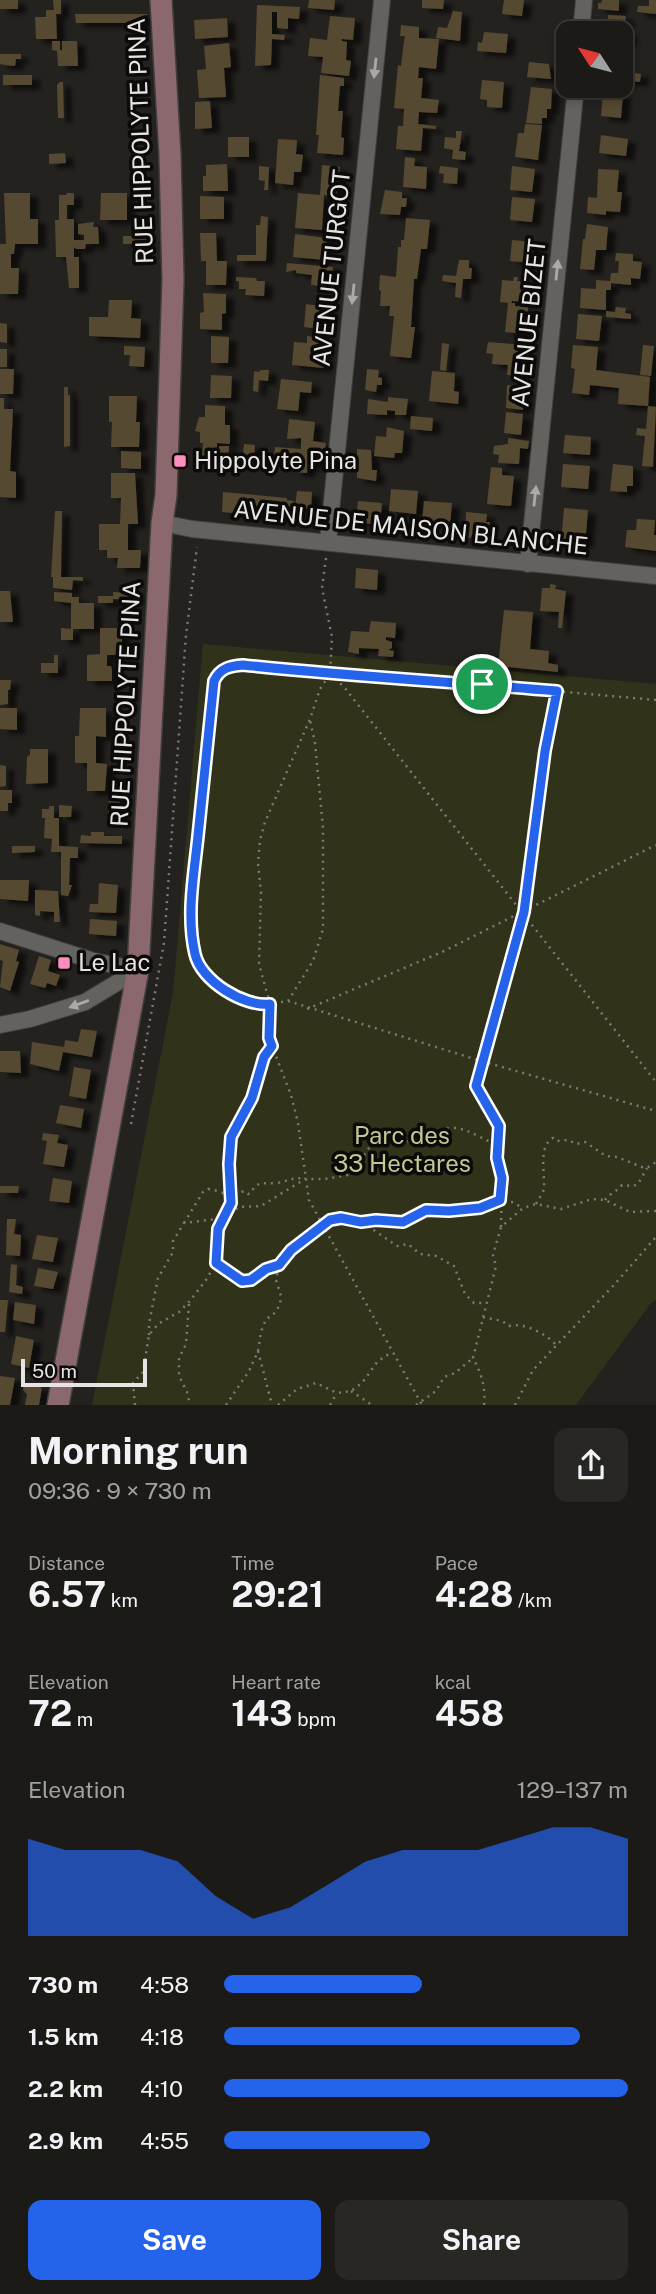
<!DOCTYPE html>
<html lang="en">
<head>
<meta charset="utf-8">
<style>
  :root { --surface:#1b1a17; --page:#282724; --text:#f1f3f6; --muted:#a0a1a1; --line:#393836; --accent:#2563eb }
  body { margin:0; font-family:"Public Sans",sans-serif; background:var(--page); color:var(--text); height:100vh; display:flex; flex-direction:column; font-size:26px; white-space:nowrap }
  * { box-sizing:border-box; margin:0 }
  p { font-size:23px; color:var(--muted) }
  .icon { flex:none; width:38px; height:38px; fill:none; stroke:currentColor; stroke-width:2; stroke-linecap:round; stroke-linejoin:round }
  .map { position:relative; height:1405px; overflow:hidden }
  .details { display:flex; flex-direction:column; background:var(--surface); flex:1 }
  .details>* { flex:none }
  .needle { width:46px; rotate:306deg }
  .controls { position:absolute; left:556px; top:21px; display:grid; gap:14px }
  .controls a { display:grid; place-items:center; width:77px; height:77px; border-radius:14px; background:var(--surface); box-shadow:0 4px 10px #0003,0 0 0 2px var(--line); font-size:35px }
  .scale { position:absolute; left:21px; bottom:18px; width:126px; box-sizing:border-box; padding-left:7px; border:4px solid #e6e5e3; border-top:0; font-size:19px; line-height:24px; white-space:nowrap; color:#e6e5e3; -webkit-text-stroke:5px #0c0b0a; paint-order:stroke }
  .pin { position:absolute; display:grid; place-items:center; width:60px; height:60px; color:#fff; margin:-30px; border:4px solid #fff; border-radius:50%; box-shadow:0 2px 7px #0007 }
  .round { display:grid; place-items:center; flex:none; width:74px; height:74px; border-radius:14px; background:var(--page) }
  .overview { display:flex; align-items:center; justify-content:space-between; height:119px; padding:0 28px }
  h1 { font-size:38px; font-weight:700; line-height:52px }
  .figures { display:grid; grid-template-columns:repeat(3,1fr); gap:10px; height:119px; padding:7px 28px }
  .figures div { display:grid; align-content:center }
  .figures b { font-size:35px; font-weight:700 }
  .figures small { font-size:19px; font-weight:400 }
  .figures p { font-size:19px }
  .chart { height:196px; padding:14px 28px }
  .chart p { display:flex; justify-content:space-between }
  .chart svg { width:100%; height:126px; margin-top:7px; fill:var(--accent); opacity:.7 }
  .primary-button { display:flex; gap:14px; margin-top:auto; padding:14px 28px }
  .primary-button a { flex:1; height:80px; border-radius:14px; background:var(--accent); color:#fff; font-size:28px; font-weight:700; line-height:80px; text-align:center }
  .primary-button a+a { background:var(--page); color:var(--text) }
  ul { padding:0 28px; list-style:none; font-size:23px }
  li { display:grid; grid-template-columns:112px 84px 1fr; align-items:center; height:52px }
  li i { height:18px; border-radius:9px; background:var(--accent) }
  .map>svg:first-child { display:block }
</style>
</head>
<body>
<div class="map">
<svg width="656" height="1405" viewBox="0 0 656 1405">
  <defs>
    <filter id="shadow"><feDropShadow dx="8" dy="4.5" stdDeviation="2" flood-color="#0009"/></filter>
  </defs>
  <rect width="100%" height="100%" fill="#24221f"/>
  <path fill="#303319" d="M203,644l453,40v616l-5,3 -75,102h-484l81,-412z"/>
  <path fill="#574830" filter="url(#shadow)" d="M0,0h18v9h-18z
    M53,0h8v14h-5l1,25h-21l-1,-22h11v-7h8z
    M309,0h26l-1,10 -26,-2z
    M422,0h22l-1,9 -21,-1z
    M504,0h20l-2,16 -20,-2z
    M602,0h17v11l-21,-2v-6h3z
    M649,0h7v14l-19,-2 1,-6h11z
    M257,5l43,2 -1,12 -11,-1v11l-11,-1v-16h-5v22l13,1 -1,5 -12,-1 -1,26 -16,1z
    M453,11l9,1 -2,29 -24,-3 2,-11 9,1z
    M75,14h72v5h-5v9h-11v-5h-55z
    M608,15l18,1 -2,15h5v11l-8,-1v-8h-14z
    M330,16l25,2 -2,22 -11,-1v2l5,1 -1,18 5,1 -2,15 -28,-3 2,-16 -15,-1 2,-18 17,2z
    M227,18l1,19 -33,2 -1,-19z
    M401,25l18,2v11l20,1 -3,30 -17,-2 -1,11h5l-2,20 18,2 -2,13 -18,-1 -1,12 18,2v3l-13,-1 -2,23 -25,-2 2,-23h5l1,-17 -10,-1 4,-43 3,1 3,-25 1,-5h-5z
    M484,32l24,2 -2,19 -29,-2 1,-9 4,1z
    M52,41h8v9h2v-9h15l1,25h-20l-1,-15 -5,-1z
    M229,43l2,24 -7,1 2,29 -27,1 -2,-28 9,-1 -2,-23z
    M0,54h21v5h-5l-1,7 -11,-1 -4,-1z
    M529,62l20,2 2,15 -24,-2z
    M621,71l20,3 -1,8 -19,-2z
    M3,75h29v10h-29z
    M320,75l24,3v8h-4l-2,25h5l-2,26 3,1 -1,17 -26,-2 2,-18h-3z
    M482,80l22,2 -2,26 -15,-1v-7l-7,-1z
    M60,82h3l1,36h-6l-1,-33z
    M531,87l21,2 -1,20h-4v9h-5v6l-16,-1z
    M603,92l20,2 -2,24 -20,-2z
    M210,101l2,27 -17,1v-27z
    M525,124l17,1 -4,35 -23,-3 3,-24h6z
    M456,131h6l-3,20 7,1 -1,8 -13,-1 1,-9 -9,-2 1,-11 11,1z
    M601,135l27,4 -2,17 -27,-3z
    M228,137h21v20h-21z
    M278,139l19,1 -1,14 7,1 -2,17h-7l-1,13 -18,-2z
    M65,153l1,10 -17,1v-10z
    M405,157l10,1 -1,8 13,1 -1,22 -23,-2z
    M227,164l1,27h-25v-15h3v-11z
    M322,165l18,2 -4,30 -12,-2 -2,35 -27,-2 3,-35 22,2z
    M259,166l10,1 -1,23h-4l1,-9 -6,-1z
    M440,166l18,2 -1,16 -14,-1 1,-9 -5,-1z
    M512,166l23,3 -3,23 -22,-2z
    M598,169l21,1 -2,22h5l-2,20 -14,-1v4l-19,-2 1,-16 9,1z
    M385,190l17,2v6h5l-1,9h-5l-1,8 -20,-1z
    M4,193h26v26h8v25h-23l-1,10h-3v14h8l-1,26h-18v-50h6z
    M66,193h8v12h-7v14h7v21h10v-5l-6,-1v-10l16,-2 -1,5h5l1,17h-13l-1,5h-9l-2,-2v10h5v31h-10l-3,-31h-10l-1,-37h4v-25h8z
    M101,193h26v27h-27z
    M200,196l24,1v22h-24z
    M512,197l23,2 -3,23 -22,-2z
    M261,216l7,1 -2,44h-29v-6h19v-30h4z
    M406,218l24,2 -3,29h-6l-4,30h-3l-3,48h4l-4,31 -21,-2 4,-40h-5l1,-10h-10l1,-15 -2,-1 1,-15 16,2 2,-30h3v-7h3z
    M587,224l21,3 -2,23h-10l-2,20 -14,-1 3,-30h2z
    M200,233h16l1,28h10l-1,24h-20v-24h-5z
    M295,234l32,4 -2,22 -32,-3z
    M123,236h23v8h-23z
    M512,240l22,2 -2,21 -22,-2z
    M616,253l17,1v7l9,1 -2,17 -9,-1v7l-20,-2v7h-5v20l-26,-2 1,-20 15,1v-9l14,1 1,-8h7l1,-12h-4z
    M459,260h10v8h3l-1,11h-8l-2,19 -6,-1 1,-14 -14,-2 1,-6 13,1z
    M287,263l46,4 -1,20 -21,-2 1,-10 -16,-2v-3l-10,2z
    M236,277l20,1 1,3h8l-1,15 -19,-1 1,-6h-7v-8h-3z
    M514,277h4l-1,4 13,1 -2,20 -16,-1 -1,2h4v3l13,1v8h4l-2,19 -25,-2 3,-29 -8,-1 2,-22 11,1z
    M203,293l23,1v19l-4,1v16l-22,-1v-16l4,-1z
    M109,300h23l-1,18 10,1 -1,19 -51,-2v-19h19z
    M306,304l22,3 -2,23 -22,-3z
    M616,307l10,1 -1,5 6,1v5l-25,-2v-6l9,1z
    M578,314l24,2 -3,25 -23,-2z
    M0,323l7,1v19l-7,-1z
    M211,336l18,1 -1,26h-17z
    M307,336l19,2 -2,30 -32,-3 2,-23 13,1z
    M488,342l37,3 -4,31 -14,-1 1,-10 -16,-1 1,-10 -7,-1z
    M442,343l7,1 -3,27 -6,-1z
    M573,345l25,2 -2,23 54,7 -2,29 8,1 -3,60 -11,-1 3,-30 -9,-1 1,-7 9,1 2,-23 -30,-2 1,-16 -29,-3 -1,10 -17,-2 3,-24 -4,-1z
    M643,345l11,1 -3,30 -11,-1z
    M124,346l21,1 -1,20 -15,-1 1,-11h-6z
    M0,349h7v18h-7z
    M0,369h14l-1,25h-13z
    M367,369l12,1 -1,7 4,1v7h-5l-1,7 -11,-2z
    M260,370h9l-1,11 -9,-1 -1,12 -5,-1 1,-20 5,1z
    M432,371l23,2 -1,18 5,1 -1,12 -29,-3z
    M211,375l21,1 -1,22h-21z
    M281,379l31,3 -1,11 -11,-1 -2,19 -21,-2z
    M507,385l18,2 -2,23 -17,-2z
    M64,387h4v8h2v51l-6,1z
    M109,396h28l-1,26h4l-1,25h-28l1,-25h-3z
    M388,397l20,2 -2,16h-11v-4l-8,-1v5l-20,-1 1,-15 20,3z
    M0,398h4v11h9l-3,62 6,1v26l-16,-1z
    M205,405l20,1v19h5v19l-13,-1v13h-15l1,-13h-3v-11l-5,-1 4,-14h6z
    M506,412l17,2 -2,21 -17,-2z
    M411,416l22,2 -1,13 -22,-2z
    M289,419l26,3 -2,19 13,2 -1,9 -8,-1 -2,15 -7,-1 -1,8 -14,-1 1,-15 3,1v-4l-6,-1v4l-17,-1 1,-9 26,2v-11l-14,1z
    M387,427l17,4 -2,22h-7l-1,5 -20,-2 2,-20 10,1z
    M565,435l26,2 -1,18 -27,-2z
    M508,438l21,3 -1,8 -8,-1 -1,16 -21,-1 1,-8 -6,-1 1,-8 14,-2z
    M244,444l11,1 -1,19 -12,-1z
    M219,446h10l-1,15 -10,-1z
    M357,449l14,1 1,20h5l-1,11 -19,-3z
    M121,451l20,1v17l-20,-1z
    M563,464l27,2 -2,23 -27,-2z
    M613,464l20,2v20h-6v6l-17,-1z
    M491,467l11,1v7l12,1 -3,30 -24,-2z
    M111,473h24l3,51h-10v26h13l-1,18h-23l1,-10h-11v-8h-8v-26h21l1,-26h-10z
    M391,489l27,2 -2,23 -27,-3z
    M297,491l15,1 -1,17 -16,-2z
    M223,492l64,6v2l7,1 -2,15 -6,-1 -1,3 -63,-6z
    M358,501l24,2 -2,22 -24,-3z
    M424,501l28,2 -2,23 -28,-3z
    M564,508l24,2 -3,34 -24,-2z
    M55,511h7l-1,66h22v4l-10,-1 -1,10 -19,-2v-11h-2z
    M466,512l21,2 -1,8h4l-1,5h-3l-1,10 -13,-2 -1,3h-6z
    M637,519l18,1 -1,15h2v16l-31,-4 2,-17h9z
    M356,568l22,2 -1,20 -22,-2z
    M550,584l6,1 -1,4 11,2 -4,37h-4l1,-16 -19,-1 2,-23h8z
    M0,591h10l3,31h-13z
    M54,592l18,1v4h7v6h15v26h-23v-26l-17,-2z
    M113,592l23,1v7l-23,-1v4h-15v-7h15z
    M504,610l29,2 -3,37 19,2 -1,12 10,2v7l-60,-6z
    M371,621l25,2 -1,15 -9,-1v3l6,2v6l-4,2 6,1 -1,6 -15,-1 1,-7 -20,-1v6l-11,-2 3,-21 18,1z
    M61,628l12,1v11h-12z
    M100,628h22v27h-15v11h4l1,4v11h-25v-26l13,-1z
    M54,655h4v18h-17v-10h13z
    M0,680h11l-1,10h-2v14l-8,1z
    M0,708h17v22l-17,-1z
    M80,708h26v29l-10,-1v27l11,1 -2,27h-18v-28h-12v-27h4z
    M30,749h18v34l-22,1 1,-27 3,-2z
    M0,765l6,1v20l-6,1z
    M0,790h12v13h-4v8h-8z
    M109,796h11v23h-12z
    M59,805l13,1 -1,11h-12z
    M49,806h5v12h5v28l19,1v11h-8l-1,27h3l-4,11 -7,-1v-43h-10l1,-13 -8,-1 1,-20h-3v-9h7z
    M91,832h13v4h18v8l-42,-1 1,-8 10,1z
    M12,846h23v6l-23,1z
    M0,880h29l-1,21 -28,-2z
    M99,883l19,2 -2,28 -27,-1 1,-8h8z
    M35,890l23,1 2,31h-6v-10l-14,-1v5l-5,-1z
    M90,919l27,2 -1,15 -27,-2z
    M0,944l19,6 -3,11 3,1 -9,29 -10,-4 3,-26 -3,-1z
    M39,956l12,4 -3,11 12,4 -4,11 -9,-3 -2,5 -15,-4z
    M81,1029l16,2 -5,26 -29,-5 -4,19 -29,-7 2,-22 32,5 1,-7 13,2z
    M0,1051h20l1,22 -21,-1z
    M74,1067l17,3 -5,29 -17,-3z
    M60,1105l24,4 -3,19 -25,-5z
    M43,1133l16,2 -2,8 11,2 -4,22 -21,-3 4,-23 -5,-1z
    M53,1178l19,3 -3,22 -20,-2z
    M0,1186h19l-1,7h-18z
    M7,1219h9l-2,15 7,1 -1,21 -14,-1z
    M37,1235l21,3 -5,24 -21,-3z
    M11,1264l6,1 -1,20 7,2 -1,7 -13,-2z
    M38,1268l20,4 -5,17 -19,-3z
    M0,1300h8l-3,32h-5z
    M15,1302l21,3 -2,19 -21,-4z
    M16,1336l18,4 -5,28 -18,-4z
    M0,1376l15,2 -5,27h-10z
    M28,1383l14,5 -3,17h-14l2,-11 -4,-4 1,-5z"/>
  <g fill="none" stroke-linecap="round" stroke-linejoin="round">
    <defs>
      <path id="street" d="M581,33l3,-33
        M162,523l30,6 464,47
        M328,541l54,-541
        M528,564l48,-478
        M0,931l94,30 44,9
        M0,1025l30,-6 55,-17 53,-32"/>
      <path id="secondary" d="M58,1405l80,-435 24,-447 4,-28 7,-215 -3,-125 -9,-155"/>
    </defs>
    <use href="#street" stroke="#413f3d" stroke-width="18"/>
    <use href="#secondary" stroke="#413f3d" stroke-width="24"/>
    <path stroke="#7c7a78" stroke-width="2.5" stroke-dasharray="2 5" stroke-linecap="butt" d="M326,558l-4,30 10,49 -2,37 -10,15 -10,30 -45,103 -5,18 -2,23 3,29 -2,72 11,40 -1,34 22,57 7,28 11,77 113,205
      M330,674l14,13 312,395
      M656,700l-249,-22 -77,-4 -87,-9 -20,4 -6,5 -3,7 -24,234 5,42 11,16 23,20 28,13 31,-5 193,60 175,50
      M288,1001l25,-40 10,-32v-101l-8,-85 -5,-23
      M307,1009l135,-57 214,-107
      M131,1124l33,-181 22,-308 11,-88
      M605,1200c6,-8 13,-9 17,-15l11,1 5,-2 9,-16
      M536,1204c3,-6 7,-10 8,-16 1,-16 -6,-42 9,-50l3,3 13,-1 7,4 9,-2 21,14 11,1 25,10 5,1 9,-6
      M362,1222l35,24 11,-2 12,10 16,2 18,10 11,28 9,9h12
      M184,1223l19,-31 5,-3c17,2 17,10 36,2l4,3 3,-1c6,-13 13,-9 25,-10 11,-1 17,-7 29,-4
      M501,1227l1,-49 -5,-20 2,-32 -23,-41 48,-173 21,-161 12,-60
      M216,1263l26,18c13,-2 22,-11 35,-15
      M189,1304l-3,40 -7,14v18l8,16 3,13
      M483,1317l19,4 7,5c14,-4 38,8 47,19
      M149,1335v-11l9,-46 15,-26v-11l11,-18 40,-5 15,-11 22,-1 44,-27h20l23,-4 6,-4 14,-22 16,-9c30,9 40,-10 68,-12 15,-1 31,13 46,16
      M258,1351l14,54
      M351,1391l21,14
      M135,1405l-2,-22 10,-11 6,-37 9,-11 21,-12 10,-10 17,-22 10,-17 2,-34 13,-26 -2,-39 2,-27 21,-38 12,-42 8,-11
      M226,1405l23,-34 9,-20 3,-19 5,-13 7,-4 7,-10 1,-9 -5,-16 3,-15 12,-15 16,-10 15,-16 19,-6 20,4 15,-2 27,2 23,-12 23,1 31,-3 20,-8 12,2 11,6
      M278,1405l19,-16 19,-6 21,10 14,-2 11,-8 16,-22 14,-9
      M330,1405l7,-12
      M416,1405l20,-14 8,-14 11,-4 18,-15
      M484,1405c2,-18 -3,-32 -11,-47l23,-92 -3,-11 8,-28 22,-19 13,-4 25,5 31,-10 13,1 25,12 26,-1
      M515,1405l18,-35 81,-85 42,-48"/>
    <use href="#street" stroke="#64625e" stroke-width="16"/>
    <use href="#secondary" stroke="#8b686e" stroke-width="21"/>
  </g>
  <defs><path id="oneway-solid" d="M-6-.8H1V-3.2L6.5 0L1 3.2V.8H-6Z" transform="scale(1.75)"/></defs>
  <g fill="#acaaa7">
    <use href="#oneway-solid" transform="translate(375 68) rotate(96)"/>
    <use href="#oneway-solid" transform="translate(557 270) rotate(-84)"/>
    <use href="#oneway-solid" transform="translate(353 294) rotate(96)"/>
    <use href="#oneway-solid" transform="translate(535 496) rotate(-84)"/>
    <use href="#oneway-solid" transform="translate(79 1004) rotate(160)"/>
  </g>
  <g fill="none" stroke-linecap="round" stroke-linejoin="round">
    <defs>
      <path id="route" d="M243,665c104,11 209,17 314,26l-12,60 -21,161 -48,174 23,40 -2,32 5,20 -2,22 -20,8 -31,3 -23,-1 -23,12 -27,-2 -15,2 -20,-4 -11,2 -39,30 -12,15 -13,4 -15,11 -9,1 -26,-18 2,-34 13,-26 -2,-39 2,-27 21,-39 12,-41 8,-11 -3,-8 1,-34c-26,3 -69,-23 -75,-50 -9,-39 -1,-79 3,-118 5,-52 11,-103 16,-155 6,-13 16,-15 29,-16z"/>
    </defs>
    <use href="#route" stroke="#fff" stroke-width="14"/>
    <use href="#route" stroke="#2563eb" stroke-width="9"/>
  </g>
  <g fill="#fd8ebe" stroke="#0c0b0a" stroke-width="2.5">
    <rect x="173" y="454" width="14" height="14" rx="3.5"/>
    <rect x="57" y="956" width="14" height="14" rx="3.5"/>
  </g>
  <g text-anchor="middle" stroke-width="7" stroke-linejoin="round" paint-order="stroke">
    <g font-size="24" fill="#e6e5e3" stroke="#0c0b0a">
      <text transform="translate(141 141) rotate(-92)" y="8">RUE HIPPOLYTE PINA</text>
      <text transform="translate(332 268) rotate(-84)" y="8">AVENUE TURGOT</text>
      <text transform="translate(529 323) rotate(-84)" y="8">AVENUE BIZET</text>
      <text transform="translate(411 528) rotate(6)" y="8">AVENUE DE MAISON BLANCHE</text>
      <text transform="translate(126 704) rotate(-87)" y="8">RUE HIPPOLYTE PINA</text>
    </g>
    <g font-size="24" fill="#e6e5e3" stroke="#0c0b0a" text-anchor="start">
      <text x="194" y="469">Hippolyte Pina</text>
      <text x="78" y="971">Le Lac</text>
    </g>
    <g font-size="24" fill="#c1c992" stroke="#0c0b0a">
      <text x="402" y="1144">Parc des<tspan x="402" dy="28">33 Hectares</tspan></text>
    </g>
  </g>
</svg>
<div class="controls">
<a><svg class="needle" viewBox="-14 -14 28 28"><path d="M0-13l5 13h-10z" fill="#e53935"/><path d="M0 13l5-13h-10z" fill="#a0a1a1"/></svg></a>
</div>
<div class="scale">50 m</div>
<div class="pin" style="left:482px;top:684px;background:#1e9e55"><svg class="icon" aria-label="arrive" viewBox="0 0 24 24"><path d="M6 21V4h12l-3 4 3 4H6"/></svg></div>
</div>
<section class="details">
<div class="overview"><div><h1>Morning run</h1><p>09:36 · 9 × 730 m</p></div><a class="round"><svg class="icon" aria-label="share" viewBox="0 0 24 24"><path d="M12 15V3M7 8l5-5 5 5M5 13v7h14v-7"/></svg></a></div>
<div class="figures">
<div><p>Distance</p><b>6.57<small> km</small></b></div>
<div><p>Time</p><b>29:21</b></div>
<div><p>Pace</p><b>4:28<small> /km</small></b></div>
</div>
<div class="figures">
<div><p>Elevation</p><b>72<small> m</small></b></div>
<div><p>Heart rate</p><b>143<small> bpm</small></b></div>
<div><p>kcal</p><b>458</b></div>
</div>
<div class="chart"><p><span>Elevation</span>129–137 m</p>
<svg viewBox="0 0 160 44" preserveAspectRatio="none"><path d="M0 44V10L10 14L20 14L30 14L40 18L50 30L60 38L70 34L80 26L90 18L100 14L110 14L120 14L130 10L140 6L150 6L160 10V44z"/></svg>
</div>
<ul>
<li><b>730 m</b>4:58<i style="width:49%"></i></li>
<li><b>1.5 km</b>4:18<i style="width:88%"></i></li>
<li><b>2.2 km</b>4:10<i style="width:100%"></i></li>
<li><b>2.9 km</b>4:55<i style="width:51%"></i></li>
</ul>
<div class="primary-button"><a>Save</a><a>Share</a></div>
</section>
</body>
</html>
